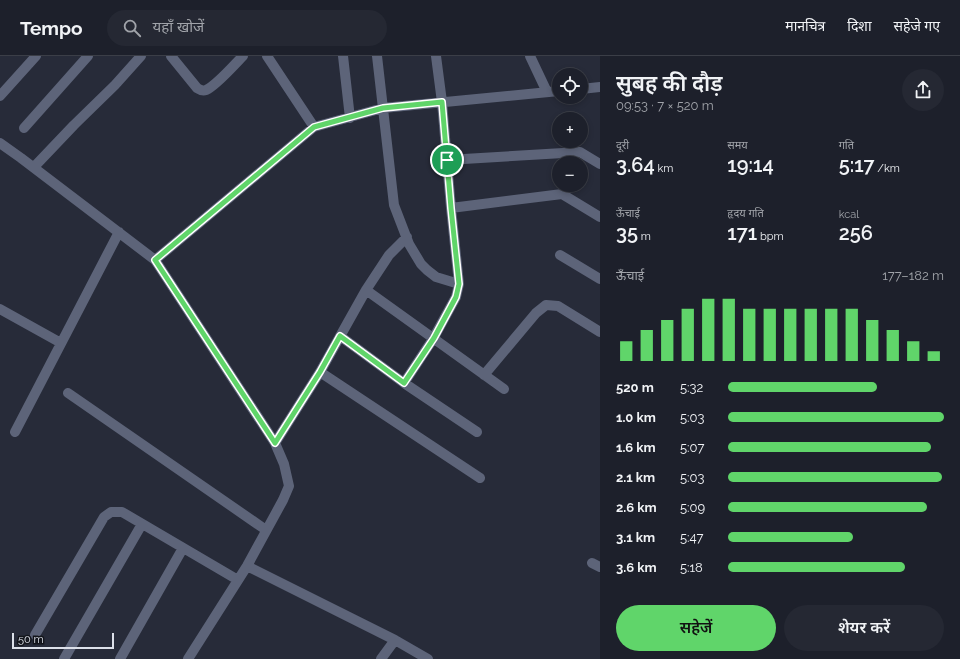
<!DOCTYPE html>
<html lang="hi">
<head>
<meta charset="utf-8">
<style>
  :root { --surface:#1d202b; --page:#252833; --text:#f1f3f6; --muted:#a0a3a9; --line:#3b3e47; --accent:#60d56a }
  body { margin:0; font-family:Raleway,"Noto Sans Devanagari",sans-serif; background:var(--page); color:var(--text); height:100vh; display:flex; flex-direction:column; font-size:15px; white-space:nowrap }
  * { box-sizing:border-box; margin:0 }
  p { font-size:13px; color:var(--muted) }
  .icon { flex:none; width:22px; height:22px; fill:none; stroke:currentColor; stroke-width:2; stroke-linecap:round; stroke-linejoin:round }
  .map { position:relative; flex:1; overflow:hidden }
  .drawer { display:flex; flex-direction:column; background:var(--surface); width:360px }
  .drawer>* { flex:none }
  .buttons { position:absolute; left:552px; top:12px; display:grid; gap:8px }
  .buttons a { display:grid; place-items:center; width:36px; height:36px; border-radius:50%; background:var(--surface); box-shadow:0 2px 6px #0003,0 0 0 1px var(--line); font-size:20px }
  .scale { position:absolute; left:12px; bottom:10px; width:102px; box-sizing:border-box; padding-left:4px; border:2px solid #dce0e9; border-top:0; font-size:11px; line-height:14px; white-space:nowrap; color:#dce0e9; -webkit-text-stroke:3px #12141a; paint-order:stroke }
  .pin { position:absolute; display:grid; place-items:center; width:34px; height:34px; color:#fff; margin:-17px; border:2px solid #fff; border-radius:50%; box-shadow:0 1px 4px #0007 }
  .round { display:grid; place-items:center; flex:none; width:42px; height:42px; border-radius:21px; background:var(--page) }
  .head { display:flex; align-items:center; justify-content:space-between; height:68px; padding:0 16px }
  h1 { font-size:22px; font-weight:600; line-height:30px }
  .stats { display:grid; grid-template-columns:repeat(3,1fr); gap:6px; height:68px; padding:4px 16px }
  .stats div { display:grid; align-content:center }
  .stats b { font-size:20px; font-weight:600 }
  .stats small { font-size:11px; font-weight:400 }
  .stats p { font-size:11px }
  .chart { height:112px; padding:8px 16px }
  .chart p { display:flex; justify-content:space-between }
  .chart svg { width:100%; height:72px; margin-top:4px; stroke:var(--accent); stroke-width:6 }
  .button { display:flex; gap:8px; margin-top:auto; padding:8px 16px }
  .button a { flex:1; height:46px; border-radius:24px; background:var(--accent); color:#111; font-size:16px; font-weight:600; line-height:46px; text-align:center }
  .button a+a { background:var(--page); color:var(--text) }
  ul { padding:0 16px; list-style:none; font-size:13px }
  li { display:grid; grid-template-columns:64px 48px 1fr; align-items:center; height:30px }
  li i { height:10px; border-radius:5px; background:var(--accent) }
  header { display:flex; align-items:center; gap:24px; box-sizing:border-box; height:56px; padding:0 20px; background:var(--surface); border-bottom:1px solid var(--line) }
  header strong { font-size:19px }
  nav { display:flex; gap:22px; margin-inline-start:auto; font-size:14px }
  .search { width:280px; height:36px; background:var(--page); display:flex; align-items:center; gap:10px; box-sizing:border-box; padding:0 14px; border-radius:22px; color:var(--muted); font-size:15px }
  main { display:flex; flex:1; min-height:0 }
  .map>svg:first-child { display:block }
</style>
</head>
<body>
<header>
<strong>Tempo</strong>
<div class="search"><svg class="icon" aria-label="search" viewBox="0 0 24 24"><circle cx="10" cy="10" r="6"/><path d="M15 15l6 6"/></svg>यहाँ खोजें</div>
<nav><a>मानचित्र</a><a>दिशा</a><a>सहेजे गए</a></nav>
</header>
<main>
<div class="map">
<svg width="600" height="603" viewBox="0 0 600 603">
  <rect width="100%" height="100%" fill="#272b39"/>
  <g fill="none" stroke-linecap="round" stroke-linejoin="round">
    <path stroke="#5d6479" stroke-width="10" d="M171,0l26,32c3,2 6,3 9,2 10,-4 29,-26 37,-34
      M267,0l47,71
      M343,0l7,62
      M377,0l17,149 15,39 12,20 6,6 9,7 23,7
      M530,0l17,36
      M581,33l19,-2
      M0,40l36,-40
      M24,72l64,-72
      M0,87l21,15 134,102 120,183 9,21 5,22 -6,14 -36,66 -59,93
      M447,104l133,-8 20,12
      M34,111l40,-42 41,-40 26,-29
      M451,152l111,-14 38,23
      M560,199l40,24
      M155,204l159,-133 69,-19 176,-17
      M366,234l138,99
      M0,253l61,34
      M340,280l64,47 73,49
      M320,316l160,106
      M484,319l52,-62 10,-8 12,1 42,26
      M404,327l29,-44 23,-42 3,-13 -8,-76 -9,-106 -6,-46
      M68,337l198,137
      M15,376l104,-200
      M275,387l45,-71 46,-82 23,-35 18,-18
      M592,507l8,4
      M247,510l148,74 33,19
      M35,579l69,-118 7,-5h11l116,68
      M64,603l78,-135
      M120,603l63,-111
      M381,603l14,-19"/>
  </g>
  <g fill="none" stroke-linecap="round" stroke-linejoin="round">
    <defs>
      <path id="route" d="M442,46l9,106 8,76 -3,13 -22,41 -30,45 -64,-47 -20,36 -45,71 -120,-183 159,-133 69,-19z"/>
    </defs>
    <use href="#route" stroke="#fff" stroke-width="8"/>
    <use href="#route" stroke="#60d56a" stroke-width="5"/>
  </g>
</svg>
<div class="buttons">
<a><svg class="icon" aria-label="locate" viewBox="0 0 24 24"><circle cx="12" cy="12" r="6"/><path d="M12 2v4M12 18v4M2 12h4M18 12h4"/></svg></a>
<a>+</a>
<a>−</a>
</div>
<div class="scale">50 m</div>
<div class="pin" style="left:447px;top:104px;background:#1e9e55"><svg class="icon" aria-label="arrive" viewBox="0 0 24 24"><path d="M6 21V4h12l-3 4 3 4H6"/></svg></div>
</div>
<section class="drawer">
<div class="head"><div><h1>सुबह की दौड़</h1><p>09:53 · 7 × 520 m</p></div><a class="round"><svg class="icon" aria-label="share" viewBox="0 0 24 24"><path d="M12 15V3M7 8l5-5 5 5M5 13v7h14v-7"/></svg></a></div>
<div class="stats">
<div><p>दूरी</p><b>3.64<small> km</small></b></div>
<div><p>समय</p><b>19:14</b></div>
<div><p>गति</p><b>5:17<small> /km</small></b></div>
</div>
<div class="stats">
<div><p>ऊँचाई</p><b>35<small> m</small></b></div>
<div><p>हृदय गति</p><b>171<small> bpm</small></b></div>
<div><p>kcal</p><b>256</b></div>
</div>
<div class="chart"><p><span>ऊँचाई</span>177–182 m</p>
<svg viewBox="0 0 160 44" preserveAspectRatio="none"><path d="M5 44V32M15 44V25M25 44V19M35 44V12M45 44V6M55 44V6M65 44V12M75 44V12M85 44V12M95 44V12M105 44V12M115 44V12M125 44V19M135 44V25M145 44V32M155 44V38"/></svg>
</div>
<ul>
<li><b>520 m</b>5:32<i style="width:69%"></i></li>
<li><b>1.0 km</b>5:03<i style="width:100%"></i></li>
<li><b>1.6 km</b>5:07<i style="width:94%"></i></li>
<li><b>2.1 km</b>5:03<i style="width:99%"></i></li>
<li><b>2.6 km</b>5:09<i style="width:92%"></i></li>
<li><b>3.1 km</b>5:47<i style="width:58%"></i></li>
<li><b>3.6 km</b>5:18<i style="width:82%"></i></li>
</ul>
<div class="button"><a>सहेजें</a><a>शेयर करें</a></div>
</section>
</main>
</body>
</html>
